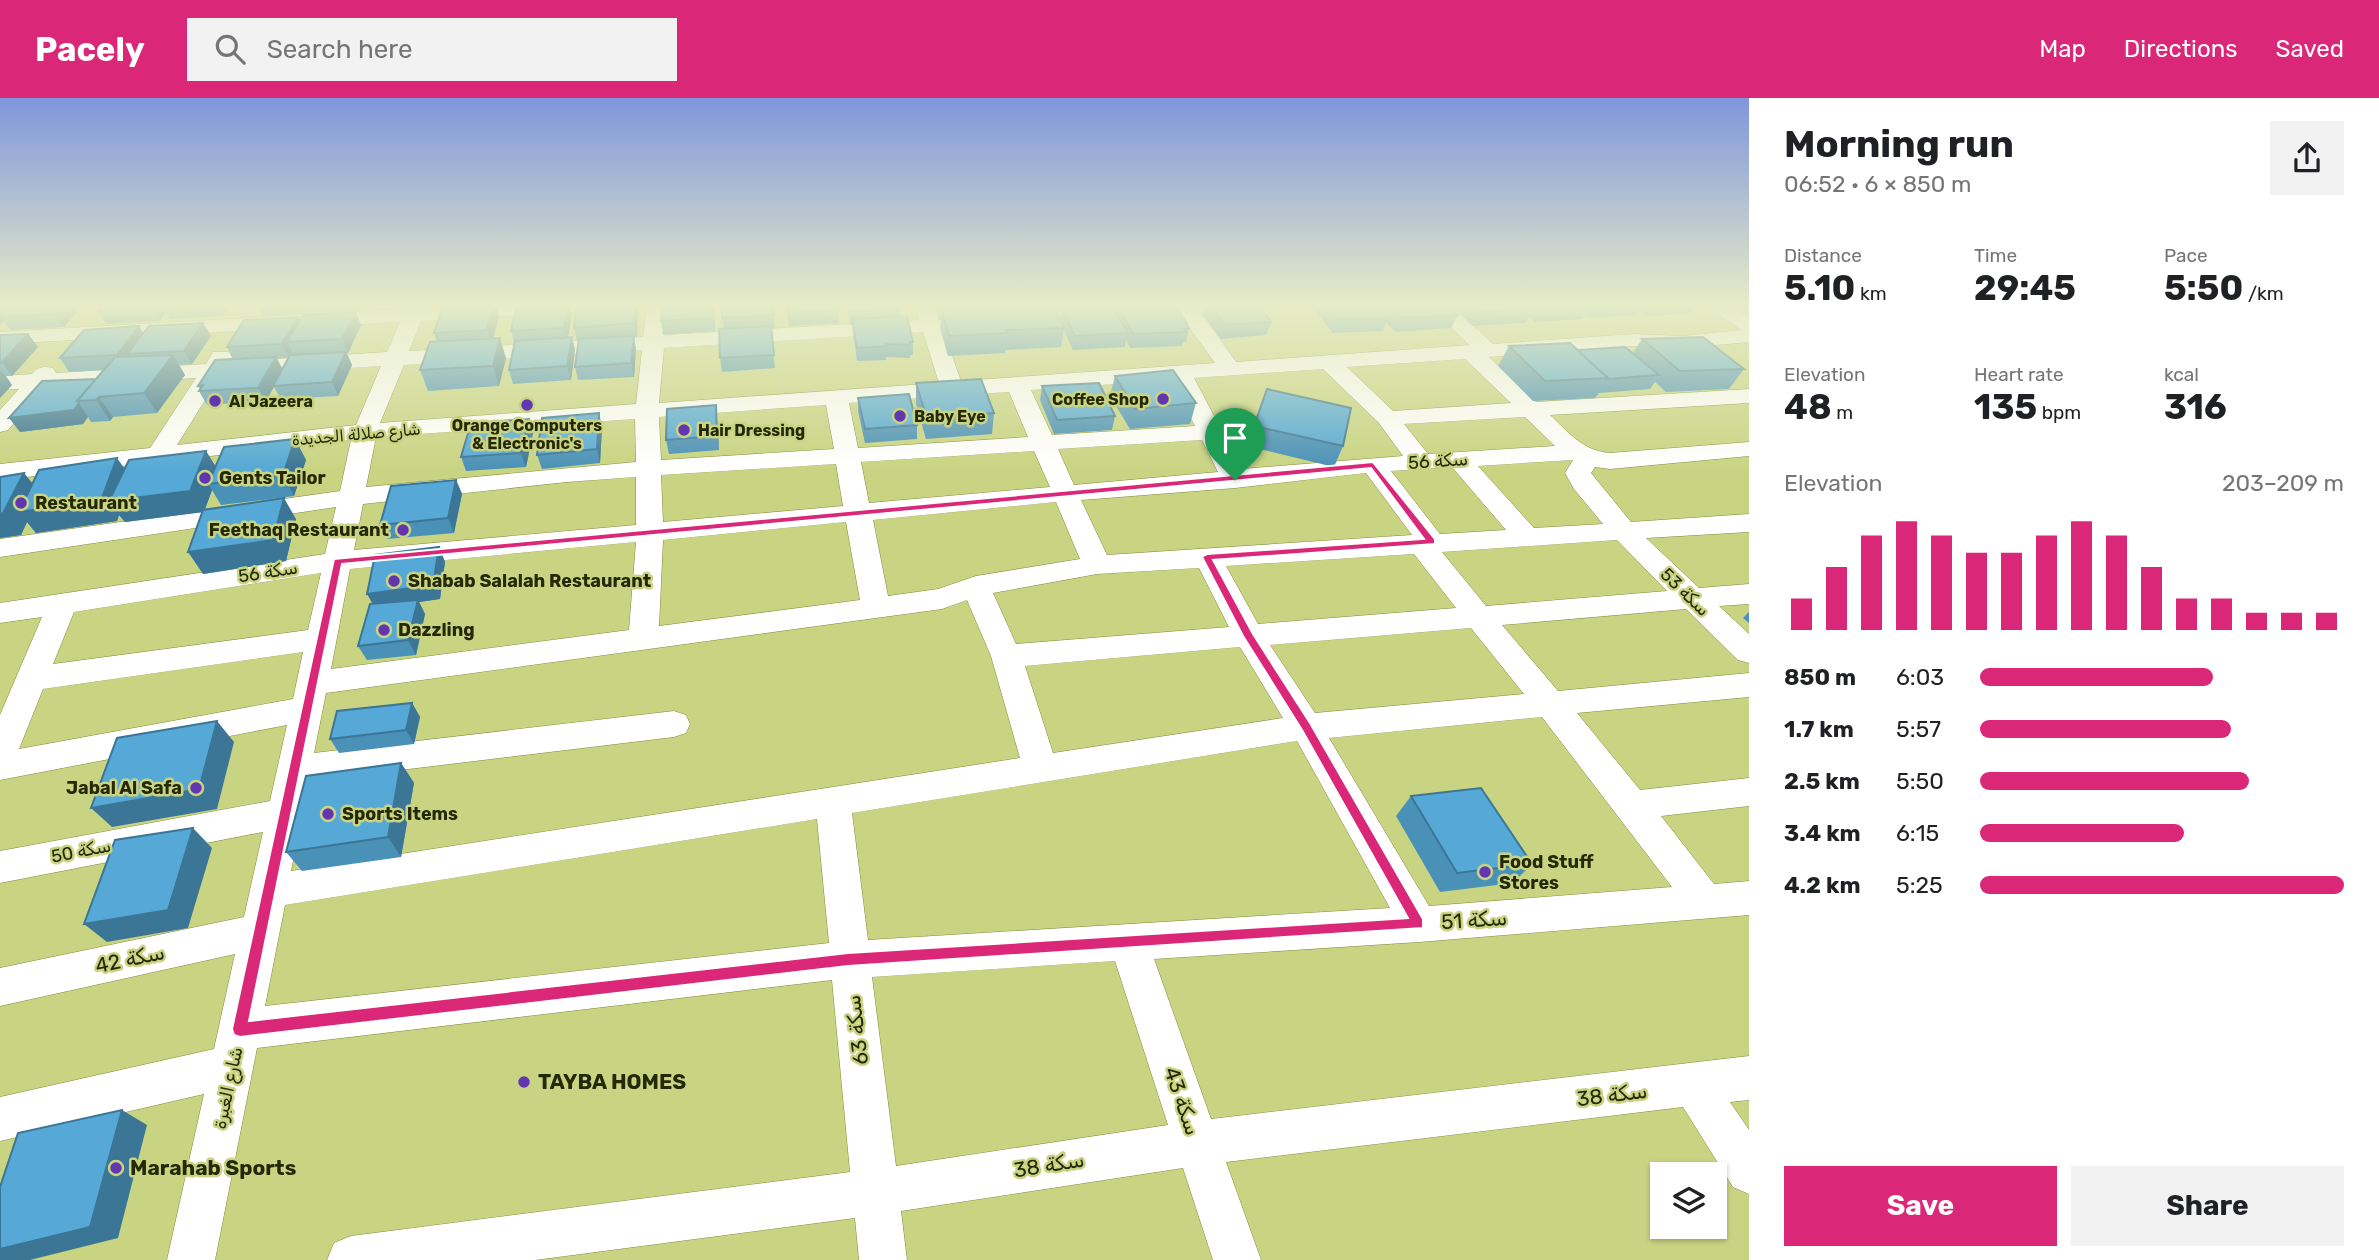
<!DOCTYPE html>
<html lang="en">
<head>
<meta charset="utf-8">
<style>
  :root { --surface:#fff; --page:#f2f2f2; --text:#202124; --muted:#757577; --accent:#db2777 }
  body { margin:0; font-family:Rubik,"Noto Sans Arabic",sans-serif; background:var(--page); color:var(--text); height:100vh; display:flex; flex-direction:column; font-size:26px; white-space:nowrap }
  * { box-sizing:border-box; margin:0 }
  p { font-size:23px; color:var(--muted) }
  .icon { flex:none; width:38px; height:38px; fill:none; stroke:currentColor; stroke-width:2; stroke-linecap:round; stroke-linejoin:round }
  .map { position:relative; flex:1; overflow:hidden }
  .panel { display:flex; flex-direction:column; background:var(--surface); width:630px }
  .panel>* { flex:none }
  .tools { position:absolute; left:1650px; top:1064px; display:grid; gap:14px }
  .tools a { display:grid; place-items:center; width:77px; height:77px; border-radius:0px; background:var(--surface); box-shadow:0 2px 5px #0004; font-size:35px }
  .pin { position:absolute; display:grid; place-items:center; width:60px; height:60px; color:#fff; margin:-72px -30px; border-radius:50% 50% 50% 0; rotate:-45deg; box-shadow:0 0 7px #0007 }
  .pin .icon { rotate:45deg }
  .round { display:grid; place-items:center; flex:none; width:74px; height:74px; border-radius:0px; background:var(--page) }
  .headline { display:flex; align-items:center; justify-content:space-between; height:119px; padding:0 35px }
  h1 { font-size:38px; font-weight:700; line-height:52px }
  .metrics { display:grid; grid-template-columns:repeat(3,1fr); gap:10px; height:119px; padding:7px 35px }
  .metrics div { display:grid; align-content:center }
  .metrics b { font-size:35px; font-weight:700 }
  .metrics small { font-size:19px; font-weight:400 }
  .metrics p { font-size:19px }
  .chart { height:196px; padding:14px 35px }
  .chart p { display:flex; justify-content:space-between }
  .chart svg { width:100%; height:126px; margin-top:7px; stroke:var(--accent); stroke-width:6 }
  .primary-button { display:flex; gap:14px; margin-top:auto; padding:14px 35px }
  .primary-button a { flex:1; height:80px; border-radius:0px; background:var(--accent); color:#fff; font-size:28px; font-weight:700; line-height:80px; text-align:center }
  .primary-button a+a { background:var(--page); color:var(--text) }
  ul { padding:0 35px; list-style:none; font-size:23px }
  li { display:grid; grid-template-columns:112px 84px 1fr; align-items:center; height:52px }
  li i { height:18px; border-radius:9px; background:var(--accent) }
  header { display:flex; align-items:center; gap:42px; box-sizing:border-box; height:98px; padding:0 35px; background:var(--accent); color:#fff }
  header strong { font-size:33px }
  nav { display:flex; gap:38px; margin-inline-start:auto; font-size:24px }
  .search { width:490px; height:63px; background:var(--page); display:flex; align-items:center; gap:18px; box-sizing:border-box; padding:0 24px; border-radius:0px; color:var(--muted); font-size:26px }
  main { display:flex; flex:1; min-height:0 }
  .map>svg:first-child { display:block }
</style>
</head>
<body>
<header>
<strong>Pacely</strong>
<div class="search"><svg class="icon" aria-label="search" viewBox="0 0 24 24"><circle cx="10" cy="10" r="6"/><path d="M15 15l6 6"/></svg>Search here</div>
<nav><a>Map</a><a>Directions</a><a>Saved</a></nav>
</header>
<main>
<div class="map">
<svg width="1749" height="1162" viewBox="0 0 1749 1162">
  <rect width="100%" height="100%" fill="#c9d483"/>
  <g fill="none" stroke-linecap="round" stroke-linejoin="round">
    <defs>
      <path id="minor" d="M407,208h176l-3,4 -7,2 -152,9 -12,30 234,-14 4,-31h20l-2,29 254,-15 -4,-14h20l4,12h52l4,4 -4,4 -48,5 18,50 254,-18 -34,-47h-51l-3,-4 9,-6h114l-3,4 -45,4 34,48 233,-17 -39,-39h22l41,38 141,-10 49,2 58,-6 -34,-24h24l18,11v25l-66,6 -49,-2 -145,11 47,45 213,-13v14l-199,12c19,18 33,36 60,38l139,-11v14l-139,13 -15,-2 -4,6 40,49 118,-8v18l-103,6 53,50 50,-4v20l-30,2 30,28v29l-11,-3 -52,-51 -184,16 56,66 191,-18v24l-172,16 63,77 109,-12v28l-88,10 53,68 35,-3v34l-330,27 -265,17 57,160 538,-63v44l-19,2 19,28v64l-16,-7 -50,-80 -457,55 35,98h-48l-30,-92 -282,43 6,49h-48l-4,-42 -320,42h-208l7,-17 17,-7 499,-64 -18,-192 -575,68 -42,212h-48l37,-166 -204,47v-44l214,-48 21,-95 -235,52v-38l244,-51 19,-85 -263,51v-32l270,-50 17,-76 -287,55v-65l42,-98 -42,6v-20l325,-49 11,-47 -336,50v-18l340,-48 11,-51 -351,40v-16l150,-16 46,-70 -151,9 -37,43 -8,2v-22l19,-21 -19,1v-14l32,-2c6,-7 11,-8 21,-6l3,5 150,-9 7,-12h16l3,5 -3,5 158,-10 13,-30 -400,22v-12l405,-23zM923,234l16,51 -280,20 5,-55zM642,252l-6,54 -256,19 24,-58zM1465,261l46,44 -118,8 -46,-44zM381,268l-25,59 -179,20 43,-69zM1323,271l56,54 24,33 -161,13 -48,-91zM1172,282l23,46 -143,9 -21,-45zM1009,294l19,45 -170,11 -9,-45zM826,307l8,44 -173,11 -2,-43zM1525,319l30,29 -127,8 -24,-30zM635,321l1,43 -270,25 10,-50zM1202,342l16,32 -144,13 -16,-36zM1034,353l16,36 -181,16 -8,-41zM1573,362l-8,13 9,16 29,35 -69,4 -56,-62zM836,366l7,42 -180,16 -2,-47zM1452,369l54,63 -66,4 -49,-63zM1366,375l46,62 -305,20 -26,-55 154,-12zM636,379v48l-282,25 9,-46 204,-22zM1056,404l24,57 -104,17 -38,13 -50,7 -15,-76zM846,424l14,78 -201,26 4,-86zM1617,442l50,51 -181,15 -44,-54zM636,444l-7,88 -298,39 19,-100zM1414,456l42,54 -198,16 -32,-58zM1199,470l30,59 -213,17 -23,-51 104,-19zM321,475l-13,57 -255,34 21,-52zM967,502l24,56 29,102 -729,113 18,-90 365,-44 12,-4 4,-9 -4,-9 -12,-4 -360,42 12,-60 616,-84zM1471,530l53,66 -209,19 -45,-68zM1240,549l43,71 -230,35 -28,-87zM303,554l-10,47 -274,50 24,-60zM1542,619l130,170 -243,19 -100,-168zM1297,643l93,167 -522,32 -16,-127zM817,721l12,124 -564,63 20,-101zM1115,863l53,164 -272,41 -24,-189z"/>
    </defs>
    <use href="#minor" stroke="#828a3b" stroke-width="1"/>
    <use href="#minor" fill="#fff" fill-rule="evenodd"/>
  </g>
  <path fill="#4a91b8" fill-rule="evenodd" d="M0,208h82l-18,21 -54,3 -6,-9 -4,4z
    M101,208h128l-7,10 -52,3 -4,-7 -7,9 -53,3 -8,-13z
    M258,208h113l-2,3 -51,3 -1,-4 -3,5 -51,3z
    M576,208h61v31h-3l2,13 -2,27 -56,3 -3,-13 4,-26h-2l-3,-13z
    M662,208h52l1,25 -52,4 -2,-14z
    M773,208l2,22h-4l4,40 -53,4 -2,-14 4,-29 -2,-11z
    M786,208h52l1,17 -50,3z
    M846,208h54v11l13,25v13h-3v3l-24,-1v3l-29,1 -5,-36h-2z
    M934,208h120l6,13 1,-7 -2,1 -4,-7h121l13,22 -3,14h-3l-1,4 -52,2 -4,-8 -1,7 -52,3 -9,-20 -3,17 -56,3v3l-57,3 -8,-28 1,-8h-2z
    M1205,208h54l12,16 -5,13 -45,4 -19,-25z
    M1314,208h134l10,9 -7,13 -55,4 -10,-10 -3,9 -50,2 -20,-25z
    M1452,208h244l-7,8 -44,2 -6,-4 -2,3 -47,3 -5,-5 -3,6 -47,3 -6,-5 -4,6 -53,3z
    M572,217l-4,22h4l3,13 -4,30 -58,4 -4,-14 6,-27 -4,-12z
    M499,218l-6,23 13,19 -7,28 -71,5 -8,-21 17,-28 -3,-9z
    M299,222l62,5 -13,28h-1l5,12 -14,31 -57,3 -7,-12 -8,14 -59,4 -8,-14 1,-2 -2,-3 35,-27 -6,-12zM277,260h12l-7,11z
    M203,225l8,13 -19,28 -13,1 6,10 -28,38 -44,4 -3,4 -19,1 -3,-5 -5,7 -63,8 76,-53 8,-9 -35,2 -9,-14 79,-32 4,7z
    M28,236l10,13 -26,29h-6l6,9 -12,13v-63z
    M1642,241l102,30 -15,20 -63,3 -11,-10 -5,7 -51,4 -4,5 -62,3 -35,-35 11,-20 124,7z
    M1115,278l81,27 -6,21 -60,5 -20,-33z
    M916,285l78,30 -2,21 -66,5 -10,-35z
    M1042,288l73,30 -3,14 -58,4 -14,-34z
    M1267,291l76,57 -9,21 -87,-21z
    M858,300l59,27v14l-52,4 -7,-32z
    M529,321l4,14 -7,34 -60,4 -5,-14z
    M717,321l2,31 -50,4 -3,-14z
    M602,329l-2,36 -58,6 -5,-14z
    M295,341l11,21 -12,36 -73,9 -9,-15 -7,19 91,10 -10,42 -83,13 -1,-62 -77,10 -6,-7 -2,6 -81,12 -9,-11 -6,13 -21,3v-61l24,-4 8,11 93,-15 81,-18 9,15z
    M456,382l6,14 -8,39 -67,6 -7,-14z
    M439,449l6,15 -5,37 -21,3 6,12 -9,41 -49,5 -9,-14 14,-42z
    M1749,514v11l-6,-5z
    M412,605l8,14 -6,27 -75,9 -9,-14z
    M401,665l13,20 -13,74 -99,14 -16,-19z
    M1411,698l121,68 -19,19 -73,9 -44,-76z"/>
  <path fill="#3c7696" d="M0,208h19l-18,11 3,4 -4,4z
    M62,208h20l-18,21 -9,-13z
    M152,208h12h-2l4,6 -7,9 -8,-14z
    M217,208h12l-7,10z
    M312,208h4l1,2 -3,5z
    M494,208h2l3,10 -7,27 -5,-13z
    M568,208h2l2,9 -5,26 -3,-13z
    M635,208h2l1,4 -1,27 -3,-14z
    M713,208h1l1,25 -2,-13z
    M356,214l5,13 -13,28 -6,-14z
    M298,219l6,13 -17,12 5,10 -3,6 -7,-14z
    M203,225l8,13 -19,28 -8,-13z
    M139,228l8,14 -20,14 4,7 -6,7 -8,-13z
    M28,236l10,13 -26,29 -10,-14z
    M634,238l2,14 -2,27 -3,-14z
    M572,239l3,13 -4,30 -4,-14z
    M500,240l6,20 -7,28 -6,-20z
    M346,254l6,13 -14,31 -6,-14z
    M173,257l12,20 -28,38 -13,-20z
    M276,259l7,13 -17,31 -8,-13z
    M1,273l11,14 -12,13v-25z
    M99,299l14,20 -3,4 -14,-21z
    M79,305l9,14 -5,7 -63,8 -11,-14z
    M716,307l1,14 2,31 -2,-14z
    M599,315l3,14 -2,36 -3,-14z
    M529,321l4,14 -7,34 -5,-14z
    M295,341l11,21 -12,36 -11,-21z
    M206,353l13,21 -11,12 4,6 -8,22 -79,10 -6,-7 -2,6 -81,12 -9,-11 -6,13 -21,3v-24l24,-41 17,21 76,-36 15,21z
    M456,382l6,14 -8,39 -6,-15z
    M284,400l12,21 -10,42 -83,13 -15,-22z
    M439,449l6,15 -5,37 -21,3 6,12 -9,41 -8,-15 -33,-32 -8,-14z
    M412,605l8,14 -6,27 -8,-14z
    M217,623l17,21 -17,67 -105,18 -21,-19z
    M401,665l13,20 -13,74 -13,-20z
    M193,730l19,20 -24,80 -81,14 -23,-18z
    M122,1012l25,15 -29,113 -88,22h-30v-11z"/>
  <path fill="#56a9d6" stroke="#3c7696" stroke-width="2" d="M11,208h51l-7,8 -54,3z
    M101,208h51l-1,1 -53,4z
    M443,208h51l-7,24 -53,3z
    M517,208h51l-4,22 -53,3z
    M576,208h59l-1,17 -60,5z
    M662,208h51v12l-52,3z
    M722,208h51l1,9 -52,3z
    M787,208h51l1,4 -51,3z
    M849,208h51v3l-50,2z
    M991,208h63l10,22 -58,2 1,3 -58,3 -8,-28z
    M1112,208l16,27 -53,3 -13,-27z
    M1138,208h38l13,22 -5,1 2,3 -53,2 -15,-27z
    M1210,208h49l12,16 -46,3z
    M1327,208h51l10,12 -50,1z
    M1389,208h59l10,9 -57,3z
    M1472,208h57l3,3 -54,3z
    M1539,208h47l-44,3z
    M356,214l-14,27 -55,3 16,-27z
    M907,218l6,26h-3v3l-24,-1v2l-29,2 -5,-29z
    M298,219l-16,27 -55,3 17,-27z
    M203,225l-19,28 -57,3 22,-28z
    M139,228l-22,29 -57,3 24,-28z
    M771,228l3,29 -54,3 -1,-29z
    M28,236l-26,28 -2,1v-28z
    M634,238l-3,27 -56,4 4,-28z
    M572,239l-5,29 -58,4 6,-29z
    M1703,239l41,32 -64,2 -38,-32z
    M500,240l-7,28 -73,4 10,-28z
    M1570,245l38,35 -63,3 -36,-35z
    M1625,249l34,28 -52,4 1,-1 -31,-28z
    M346,254l-14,30 -59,4 17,-31z
    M173,257l-29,38 -45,4 -3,3 -19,1 38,-44z
    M276,259l-18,31 -59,3 4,-6 -5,1 17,-26z
    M1173,272l23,33 -61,6 -20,-33z
    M96,281l-19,22 2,2 -5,7 -65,8 33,-37z
    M981,281l13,34 -67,5 -11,-35z
    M1099,285l16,33 -58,4 -15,-34z
    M1267,291l84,19 -8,38 -89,-20z
    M909,296l8,31 -52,4 -7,-31z
    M716,307l1,31 -51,4 1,-31z
    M599,315l-2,36 -60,6 5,-37z
    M529,321l-8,34 -60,4 10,-34z
    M295,341l-12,36 -75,9 16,-37z
    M206,353l-16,40 -81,10 20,-41z
    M117,360l-16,42 -82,12 20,-42z
    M24,375l-21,40 -3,1v-37z
    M456,382l-8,38 -68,7 11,-39z
    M284,400l-11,42 -85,12 15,-42z
    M439,449l-6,38 -66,9 8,-39z
    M418,502l-10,40 -50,6 12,-42z
    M412,605l-6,27 -76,9 7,-28z
    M217,623l-18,68 -108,19 26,-70z
    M401,665l-13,74 -102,15 20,-76z
    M1481,690l51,76 -75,9 -46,-77z
    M193,730l-25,82 -84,14 31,-84z
    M122,1012l-32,117 -90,22v-62l18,-54z"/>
  <linearGradient id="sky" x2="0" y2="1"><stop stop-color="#8096dc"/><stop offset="0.56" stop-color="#e7ecc7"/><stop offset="1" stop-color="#e7ecc7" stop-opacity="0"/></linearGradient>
  <rect width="1749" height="371" fill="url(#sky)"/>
  <path fill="#db2777" stroke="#fff" stroke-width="2" fill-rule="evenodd" d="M1373,364l62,77v5l-222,16 40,74 57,89 113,196v9l-575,38 -608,71 -6,-2 -2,-6 102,-470zM1371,370l53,71 -217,15 -5,3 41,79 59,94 106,188 -560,35 -599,68 93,-457z"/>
  <g fill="#6136ae" stroke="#c9d483" stroke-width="2.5">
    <circle cx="1163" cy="301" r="7"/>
    <circle cx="215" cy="303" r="7"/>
    <circle cx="527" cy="307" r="7"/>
    <circle cx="900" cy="318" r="7"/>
    <circle cx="684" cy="332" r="7"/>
    <circle cx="205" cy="380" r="7"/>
    <circle cx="21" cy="405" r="7"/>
    <circle cx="403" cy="432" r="7"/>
    <circle cx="394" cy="483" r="7"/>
    <circle cx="384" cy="532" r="7"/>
    <circle cx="196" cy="690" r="7"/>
    <circle cx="328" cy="716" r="7"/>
    <circle cx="1485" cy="774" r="7"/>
    <circle cx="524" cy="984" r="7"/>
    <circle cx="116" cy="1070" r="7"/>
  </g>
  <g text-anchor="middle" stroke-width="5" stroke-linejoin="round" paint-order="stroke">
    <g font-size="16" font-weight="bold" fill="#262907" stroke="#c9d483" text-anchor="start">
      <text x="1149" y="307" text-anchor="end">Coffee Shop</text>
      <text x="229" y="309">Al Jazeera</text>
      <text x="914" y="324">Baby Eye</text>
      <text x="527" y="333" text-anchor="middle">Orange Computers<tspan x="527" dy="18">&amp; Electronic's</tspan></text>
      <text x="698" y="338">Hair Dressing</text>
    </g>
    <g font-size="16" fill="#262907" stroke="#c9d483">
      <text transform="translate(356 336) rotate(-5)" y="6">شارع صلالة الجديدة</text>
    </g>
    <g font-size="18" fill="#262907" stroke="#c9d483">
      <text transform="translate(1438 363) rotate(-4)" y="6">سكة 56</text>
      <text transform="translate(268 474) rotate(-9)" y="6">سكة 56</text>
      <text transform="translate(1685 494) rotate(44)" y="6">سكة 53</text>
      <text transform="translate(81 753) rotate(-11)" y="6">سكة 50</text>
      <text transform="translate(228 990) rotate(-78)" y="6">شارع الغبرة</text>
    </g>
    <g font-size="18" font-weight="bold" fill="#262907" stroke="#c9d483" text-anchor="start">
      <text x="219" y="386">Gents Tailor</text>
      <text x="35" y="411">Restaurant</text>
      <text x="389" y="438" text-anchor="end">Feethaq Restaurant</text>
      <text x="408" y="489">Shabab Salalah Restaurant</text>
      <text x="398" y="538">Dazzling</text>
      <text x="182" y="696" text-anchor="end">Jabal Al Safa</text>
      <text x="342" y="722">Sports Items</text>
      <text x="1499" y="770">Food Stuff<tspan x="1499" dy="21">Stores</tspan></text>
    </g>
    <g font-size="21" fill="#262907" stroke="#c9d483">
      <text transform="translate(1474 822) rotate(-4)" y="7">سكة 51</text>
      <text transform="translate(130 861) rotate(-12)" y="7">سكة 42</text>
      <text transform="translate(857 932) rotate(-97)" y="7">سكة 63</text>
      <text transform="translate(1612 997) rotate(-7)" y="7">سكة 38</text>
      <text transform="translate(1182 1003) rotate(71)" y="7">سكة 43</text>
      <text transform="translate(1049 1067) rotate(-9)" y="7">سكة 38</text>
    </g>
    <g font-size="21" font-weight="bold" fill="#262907" stroke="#c9d483" text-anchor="start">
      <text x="538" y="991">TAYBA HOMES</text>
      <text x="130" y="1077">Marahab Sports</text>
    </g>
  </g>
</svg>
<div class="tools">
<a><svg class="icon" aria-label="layers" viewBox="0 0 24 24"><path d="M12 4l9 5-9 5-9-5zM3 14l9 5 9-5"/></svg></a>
</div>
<div class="pin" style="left:1235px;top:382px;background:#1e9e55"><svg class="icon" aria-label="arrive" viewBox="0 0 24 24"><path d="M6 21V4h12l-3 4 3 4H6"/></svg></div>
</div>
<section class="panel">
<div class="headline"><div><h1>Morning run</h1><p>06:52 · 6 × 850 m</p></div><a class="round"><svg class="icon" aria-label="share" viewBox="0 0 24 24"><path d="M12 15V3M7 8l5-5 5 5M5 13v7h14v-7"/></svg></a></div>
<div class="metrics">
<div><p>Distance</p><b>5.10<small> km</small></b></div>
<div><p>Time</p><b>29:45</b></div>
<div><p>Pace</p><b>5:50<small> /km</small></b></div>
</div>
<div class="metrics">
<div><p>Elevation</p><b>48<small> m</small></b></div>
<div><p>Heart rate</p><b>135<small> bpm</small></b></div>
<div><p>kcal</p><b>316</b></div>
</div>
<div class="chart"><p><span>Elevation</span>203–209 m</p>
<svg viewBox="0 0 160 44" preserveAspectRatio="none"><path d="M5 44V33M15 44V22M25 44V11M35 44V6M45 44V11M55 44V17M65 44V17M75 44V11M85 44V6M95 44V11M105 44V22M115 44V33M125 44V33M135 44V38M145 44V38M155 44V38"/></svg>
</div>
<ul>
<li><b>850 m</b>6:03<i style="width:64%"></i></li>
<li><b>1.7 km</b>5:57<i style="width:69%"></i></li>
<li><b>2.5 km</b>5:50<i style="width:74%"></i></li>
<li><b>3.4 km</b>6:15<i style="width:56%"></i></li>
<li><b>4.2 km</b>5:25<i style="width:100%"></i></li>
</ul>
<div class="primary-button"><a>Save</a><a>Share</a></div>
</section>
</main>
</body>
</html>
